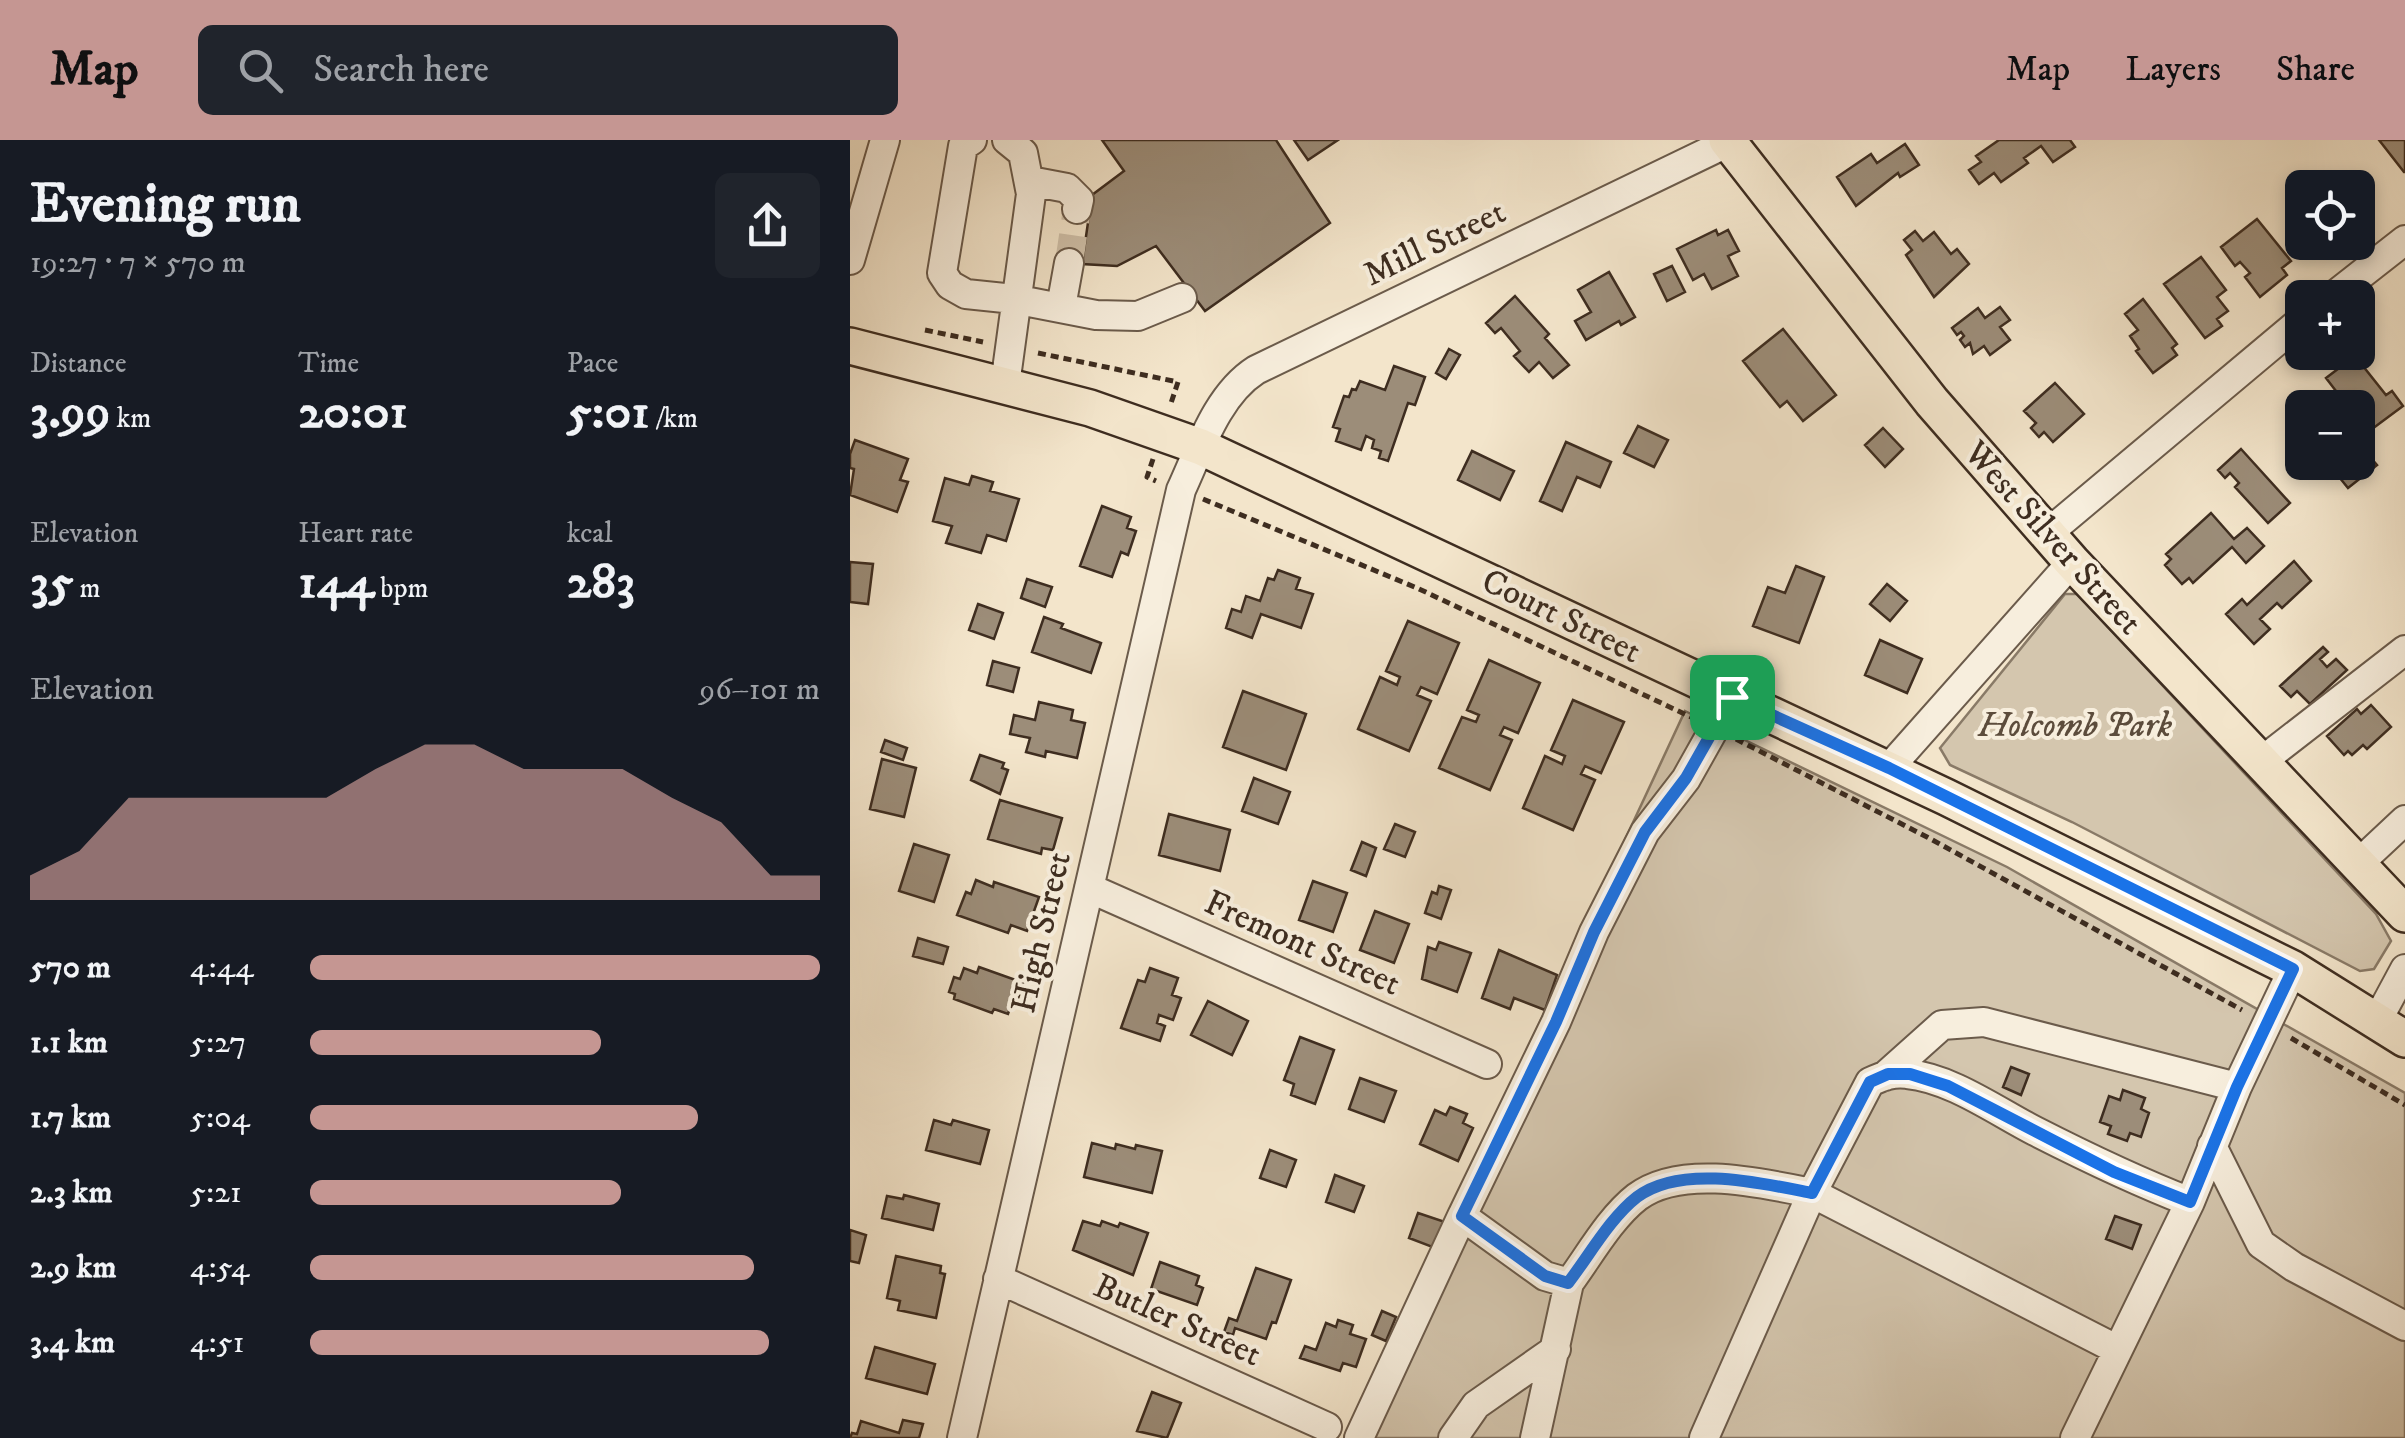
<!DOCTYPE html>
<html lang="en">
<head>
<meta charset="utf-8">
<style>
  :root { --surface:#171b24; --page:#20242c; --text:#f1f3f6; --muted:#9ea1a6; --accent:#c59692 }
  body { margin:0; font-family:"IM FELL DW Pica",serif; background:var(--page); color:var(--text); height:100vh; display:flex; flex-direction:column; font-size:38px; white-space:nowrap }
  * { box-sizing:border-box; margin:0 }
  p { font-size:32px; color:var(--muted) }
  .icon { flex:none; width:55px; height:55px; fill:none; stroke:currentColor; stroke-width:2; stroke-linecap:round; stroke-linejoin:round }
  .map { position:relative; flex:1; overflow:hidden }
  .panel { display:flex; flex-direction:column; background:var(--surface); width:850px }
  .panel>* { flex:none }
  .buttons { position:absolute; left:1435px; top:30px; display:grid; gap:20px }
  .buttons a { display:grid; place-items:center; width:90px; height:90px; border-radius:15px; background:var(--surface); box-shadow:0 5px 15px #0003; font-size:50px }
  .pin { position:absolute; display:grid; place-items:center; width:85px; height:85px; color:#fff; margin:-42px; border-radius:20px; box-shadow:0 5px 15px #0006 }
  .round { display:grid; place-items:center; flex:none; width:105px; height:105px; border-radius:15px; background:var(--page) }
  .headline { display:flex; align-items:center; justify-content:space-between; height:170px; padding:0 30px }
  h1 { font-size:55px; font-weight:700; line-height:75px }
  .figures { display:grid; grid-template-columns:repeat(3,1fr); gap:15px; height:170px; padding:10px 30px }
  .figures div { display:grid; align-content:center }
  .figures b { font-size:50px; font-weight:700 }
  .figures small { font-size:28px; font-weight:400 }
  .figures p { font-size:28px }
  .chart { height:280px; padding:20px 30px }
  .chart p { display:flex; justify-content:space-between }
  .chart svg { width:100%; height:180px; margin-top:10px; fill:var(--accent); opacity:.7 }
  ul { padding:0 30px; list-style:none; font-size:32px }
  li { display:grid; grid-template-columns:160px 120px 1fr; align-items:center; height:75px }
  li i { height:25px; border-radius:12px; background:var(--accent) }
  header { display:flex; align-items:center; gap:60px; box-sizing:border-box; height:140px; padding:0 50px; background:var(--accent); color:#111 }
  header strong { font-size:48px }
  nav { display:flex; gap:55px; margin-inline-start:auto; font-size:35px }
  .search { width:700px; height:90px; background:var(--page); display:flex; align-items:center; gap:25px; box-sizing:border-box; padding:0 35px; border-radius:15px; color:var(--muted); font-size:38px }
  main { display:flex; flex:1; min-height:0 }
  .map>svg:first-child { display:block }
</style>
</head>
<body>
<header>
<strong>Map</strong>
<div class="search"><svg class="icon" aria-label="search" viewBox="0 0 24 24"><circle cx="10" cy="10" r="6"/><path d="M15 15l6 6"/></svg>Search here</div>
<nav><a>Map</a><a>Layers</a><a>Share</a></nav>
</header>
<main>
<section class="panel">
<div class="headline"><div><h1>Evening run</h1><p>19:27 · 7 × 570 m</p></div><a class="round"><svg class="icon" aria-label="share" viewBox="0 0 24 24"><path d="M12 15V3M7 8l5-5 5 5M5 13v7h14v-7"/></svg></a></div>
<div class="figures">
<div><p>Distance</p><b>3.99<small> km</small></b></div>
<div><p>Time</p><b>20:01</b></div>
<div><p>Pace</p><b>5:01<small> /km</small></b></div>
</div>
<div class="figures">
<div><p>Elevation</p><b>35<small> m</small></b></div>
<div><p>Heart rate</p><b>144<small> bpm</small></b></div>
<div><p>kcal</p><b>283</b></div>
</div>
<div class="chart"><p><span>Elevation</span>96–101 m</p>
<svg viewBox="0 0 160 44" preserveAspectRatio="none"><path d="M0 44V38L10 32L20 19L30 19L40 19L50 19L60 19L70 12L80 6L90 6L100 12L110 12L120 12L130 19L140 25L150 38L160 38V44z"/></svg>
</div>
<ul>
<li><b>570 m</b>4:44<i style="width:100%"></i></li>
<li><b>1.1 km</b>5:27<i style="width:57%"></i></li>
<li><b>1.7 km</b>5:04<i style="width:76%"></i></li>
<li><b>2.3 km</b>5:21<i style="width:61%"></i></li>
<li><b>2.9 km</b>4:54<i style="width:87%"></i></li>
<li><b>3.4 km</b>4:51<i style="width:90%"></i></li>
</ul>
</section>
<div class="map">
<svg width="1555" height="1298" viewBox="0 0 1555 1298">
  <rect width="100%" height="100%" fill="#f3e5cb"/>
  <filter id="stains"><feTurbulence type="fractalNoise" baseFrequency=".002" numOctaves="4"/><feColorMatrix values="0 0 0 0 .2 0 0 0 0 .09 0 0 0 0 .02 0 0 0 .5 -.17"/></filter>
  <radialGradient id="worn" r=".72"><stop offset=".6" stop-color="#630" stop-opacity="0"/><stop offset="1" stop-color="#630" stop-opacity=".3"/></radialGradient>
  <path fill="#d4c6ae" stroke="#897a67" stroke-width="2.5" d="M1215,454h12l299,320 15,27 -17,28 -14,2 -288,-149 -122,-57 -10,-17z
    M835,571l322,156 398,226v345h-1059z"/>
  <path fill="#9c8d79" stroke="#3e2d20" stroke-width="2.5" d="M252,0h174l54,83 -125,88 -49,-65 -39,20 -35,-2 10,-69 32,-24z
    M444,0h44l-30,20z
    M1149,0h71l5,7 -22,15 -12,-16 -17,12 4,5 -27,19 -7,-9 -15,11 -10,-14 12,-8 -5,-6z
    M1529,0h26v32h-1z
    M1055,4l14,21 -19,12 -2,-4 -42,33 -19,-29 34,-23 6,9z
    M1407,79l34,42 -9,7 5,7 -27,22 -15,-20 5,-4 -10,-11 -5,4 -14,-19z
    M866,90l2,5 10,-5 11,21 -11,5 10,20 -26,13 -8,-15 -11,6 -16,-31z
    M1065,91l8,10 11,-9 17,22 6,-5 12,15 -35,33 -28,-42 6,-5 -8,-10z
    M1351,117l25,33 -9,7 11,14 -11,8 5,7 -17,12 -41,-54z
    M822,126l13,26 -18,9 -13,-27z
    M759,132l26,45 -14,8 -2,-4 -33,19 -11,-19 16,-9 -13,-22z
    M665,156l34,38 -4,4 24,27 -16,13 -14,-16 -10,10 -15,-16 6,-5 -19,-23 -6,5 -9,-10z
    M1293,159l34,45 -5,4 5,7 -24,18 -17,-22 3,-2 -9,-13 8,-6 -13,-16z
    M1150,167l10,13 -10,7 10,13 -20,15 -6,-9 -11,8 -3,-11 -5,4 -5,-7 4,-4 -3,-4 -4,3 -5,-7 26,-20 7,10z
    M933,189l53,66 -33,26 -16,-20 -7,6 -37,-46z
    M599,209l11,6 -14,24 -10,-6z
    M1505,216l31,39 6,-4 11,15 -35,26 -10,-14v-10h-9l-23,-30z
    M544,226l31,11 -10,28 -7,-2 -20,58 -9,-3 2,-7 -9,-3 2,-8 -8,-4 -5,14 -25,-9 4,-12 -7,-2 11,-31 5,1 3,-8 4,1 4,-9 25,9z
    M1205,243l29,31 -31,28 -9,-10 -5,5 -8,-9 5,-5 -12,-12z
    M788,286l30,14 -14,27 -30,-14z
    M1033,288l20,21 -18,18 -20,-22z
    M5,300l53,19 -8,21 8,2 -11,30 -47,-17 4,-26 -4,-1v-14z
    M716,302l45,20 -11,25 -23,-10 -15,34 -22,-10z
    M1509,304l18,21 -29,23 -17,-21 6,-5h21z
    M1391,309l49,54 -22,20 -33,-36 4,-4 -9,-10 -5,5 -7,-8z
    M622,311l42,20 -14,29 -42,-20z
    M122,336l21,6 -3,9 29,8 -13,42 -19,-6 -6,18 -35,-10 6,-17 -19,-5 12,-43 24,7z
    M252,366l29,11 -4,11 9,3 -8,24 -7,-3 -9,25 -32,-11z
    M1361,373l23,26 13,-11 17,18 -18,17 -14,-16 -39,36 -4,-5 -7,6 -17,-19 6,-6 -5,-5z
    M1444,421l17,20 -29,27 -5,-5 -17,16 10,10 -16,15 -28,-30 16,-15 5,6z
    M0,422l23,2 -5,40 -18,-2z
    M946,426l28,11 -25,66 -46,-17 15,-39 17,6z
    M428,430l22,8 -4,11 17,5 -12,34 -40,-14 -9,24 -26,-10 6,-19 9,3 5,-16 14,5 8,-23 6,2z
    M177,439l25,8 -7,20 -24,-9z
    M1037,444l20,17 -17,20 -20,-17z
    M128,464l25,9 -9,26 -25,-9z
    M194,477l19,7 -2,4 40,15 -10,30 -59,-21z
    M558,481l51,22 -22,51 -16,-7 -4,8 14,6 -22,50 -51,-22 22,-52 17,8 3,-8 -14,-6z
    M1030,500l42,19 -15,34 -42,-18z
    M1473,507l5,5 -8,7 7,8 9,-8 11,11 -37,34 -13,-13 -6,6 -11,-11z
    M639,520l51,23 -22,50 -14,-6 -4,8 12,5 -22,50 -51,-22 23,-51 14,5 3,-7 -12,-5z
    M143,521l26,7 -6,24 -26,-7z
    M393,551l63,23 -20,56 -63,-23z
    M723,560l51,22 -23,51 -16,-7 -4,8 14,6 -22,50 -50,-22 22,-52 17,8 3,-8 -14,-6z
    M189,562l34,8 -2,10 14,3 -8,35 -31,-7 -1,6 -19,-5 4,-14 -20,-4 4,-19 21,5z
    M1521,565l20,22 -24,22 -4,-4 -11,10 -4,-4 -4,4 -17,-19 30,-27 4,5z
    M35,600l22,8 -4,12 -22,-8z
    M130,615l24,8 -2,5 6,2 -8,24 -29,-14z
    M32,619l34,9 -12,49 -34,-8z
    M404,638l36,14 -12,32 -36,-13z
    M150,660l62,18 -9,32 -11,-2 -1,6 -53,-15z
    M319,674l61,16 -10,41 -61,-16z
    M545,684l20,8 -10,25 -21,-8z
    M512,702l14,6 -10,28 -15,-6z
    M64,704l35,11 -15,47 -35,-11z
    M126,740l17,7 1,-5 45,15 -12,34 -16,-6 -3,8 -51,-18 9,-23 5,2z
    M463,741l34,12 -14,39 -34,-12z
    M589,746l12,4 -10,29 -16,-6 7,-21 5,2z
    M525,771l34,13 -15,39 -34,-13z
    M68,798l30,9 -5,17 -30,-8z
    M589,802l32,11 -14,39 -35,-13 6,-32 8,3z
    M649,810l58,25 -12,35 -31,-12 -4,11 -28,-11z
    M129,827l45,16 -9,23 -4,-1 -3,9 -14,-5 -2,4 -38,-14 1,-5 -6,-2 5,-15 6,2 4,-11 13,5z
    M300,828l28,10 -6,17 9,3 -8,22 -14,-5 -2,8 8,3 -5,15 -39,-13 17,-48 7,2z
    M358,861l40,20 -16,34 -41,-20z
    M450,897l34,13 -19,54 -24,-9 3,-11 -10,-4z
    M1161,927l18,7 -8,21 -18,-8z
    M510,938l36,13 -12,31 -35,-13z
    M1273,950l22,8 -4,11 8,4 -8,24 -11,-4 -3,8 -19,-7 3,-8 -11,-4 9,-26 11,4z
    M600,967l17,7 -4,9 10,5 -15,33 -38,-17 15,-34 11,5z
    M84,980l17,5 2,-5 36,10 -9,34 -54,-14z
    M242,1003l23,6 1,-5 19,5 1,-4 26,6 -10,42 -68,-16z
    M420,1010l26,10 -10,27 -26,-9z
    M485,1035l29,11 -10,26 -28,-10z
    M54,1055l35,9 -6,26 -51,-12 5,-22 16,3z
    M568,1073l27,9 -10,26 -26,-10z
    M1265,1076l26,9 -9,24 -26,-10z
    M233,1081l17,5 2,-5 16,6 2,-4 28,10 -15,42 -60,-25z
    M0,1090l16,5 -7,28 -9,-2z
    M46,1116l45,10 -1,7 5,1 -9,44 -38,-8 2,-9 -13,-3z
    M310,1122l39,14 -3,9 7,3 -6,17 -46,-16z
    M406,1128l35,12 -15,43 -4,-1 -6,17 -31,-11 -2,7 -9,-3 5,-14 8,3z
    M532,1171l14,6 -10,24 -14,-6z
    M488,1180l15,5 -3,9 16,5 -10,28 -13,-4 -3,8 -40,-13 5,-12 11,4 10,-27 10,4z
    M25,1207l60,17 -8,30 -61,-16z
    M302,1252l29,11 -14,35 -30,-7z
    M53,1280l20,4 -4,14h-69l2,-5 5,1 4,-13 38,12z"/>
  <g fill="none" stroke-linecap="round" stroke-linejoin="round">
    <path stroke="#cfc0a9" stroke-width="28" stroke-dasharray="28 14" stroke-linecap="butt" d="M219,123l8,-54"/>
    <defs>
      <path id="minor" d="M122,0l-9,6 -21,127 8,12 16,9 48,5 82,16 42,1 44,-18
        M180,41l37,7 12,12 -2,9
        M0,120l35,-120
        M1481,158l74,-58
        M211,167l8,-44
        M155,245l26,-191 -8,-41 -16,-13
        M1198,393l254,-213
        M882,557l-46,82 -41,53 -51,100 -38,90 -94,194 83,60 24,7c20,-27 41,-65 68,-86 44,-33 124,-14 175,-4l58,-111c13,-6 23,-10 37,-8 44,4 89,37 128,57 51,26 101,50 155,71l47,-115 -253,-65 -42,3 -57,51
        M1412,621l143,-111
        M1039,628l183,-206
        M1508,724l47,-44
        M239,748l398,176
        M1527,881l28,-52
        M1387,947l56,-118
        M1362,1006l49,98 33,23 111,59
        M148,1139l329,148
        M112,1298l219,-948c19,-41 36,-95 75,-120l477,-230
        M509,1298l103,-222
        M603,1298l23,-33 80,-56
        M685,1298l34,-155
        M854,1298l108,-245 304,156
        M1225,1298l115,-236"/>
      <path id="major" d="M877,0l205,262 140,160 333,352
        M0,206l240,62 111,39 745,350 347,172 112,70"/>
    </defs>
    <use href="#minor" stroke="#6b5b4b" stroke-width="32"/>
    <use href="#major" stroke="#3e2d20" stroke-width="40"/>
    <path stroke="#3e2d20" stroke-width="5" stroke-dasharray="8 5" stroke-linecap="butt" d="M75,190l58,12
      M188,213l140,29 -8,24
      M303,319l-6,18 9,4
      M353,359l214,89 274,129
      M886,599l191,98 315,173
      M1441,898l114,67"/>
    <use href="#minor" stroke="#f7eedd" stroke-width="28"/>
    <use href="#major" stroke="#f3e5cb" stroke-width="35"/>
  </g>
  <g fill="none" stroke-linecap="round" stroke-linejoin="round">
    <defs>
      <path id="route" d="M882,557l157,71 404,201 -56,118 -47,115 -76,-30 -166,-86 -38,-12h-22l-18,8 -58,111c-51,-10 -131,-29 -175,4 -27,21 -48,59 -69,86l-23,-7 -83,-60 94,-194 38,-90 51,-100 41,-54z"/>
    </defs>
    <use href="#route" stroke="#fff" stroke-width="20"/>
    <use href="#route" stroke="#1a73e8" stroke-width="12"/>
  </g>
  <g text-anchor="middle" stroke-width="8" stroke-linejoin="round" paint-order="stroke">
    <g font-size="35" fill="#3e2d20" stroke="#f7eedd">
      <text transform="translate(584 102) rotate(-26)" y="12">Mill Street</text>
      <text transform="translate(1204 397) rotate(48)" y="12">West Silver Street</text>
      <text transform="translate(712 475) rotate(26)" y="12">Court Street</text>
      <text transform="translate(190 792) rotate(-77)" y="12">High Street</text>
      <text transform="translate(453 802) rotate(24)" y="12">Fremont Street</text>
      <text transform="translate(328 1179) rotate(24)" y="12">Butler Street</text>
    </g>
    <g font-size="35" font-style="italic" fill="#5c4c3c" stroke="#f7eedd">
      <text x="1225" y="596">Holcomb Park</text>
    </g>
  </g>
  <rect width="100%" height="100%" filter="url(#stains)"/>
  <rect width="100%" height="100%" fill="url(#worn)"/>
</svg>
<div class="buttons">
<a><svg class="icon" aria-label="locate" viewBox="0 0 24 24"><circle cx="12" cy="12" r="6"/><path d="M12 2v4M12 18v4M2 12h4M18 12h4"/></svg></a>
<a>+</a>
<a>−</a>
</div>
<div class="pin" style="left:882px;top:557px;background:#1e9e55"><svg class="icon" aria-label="arrive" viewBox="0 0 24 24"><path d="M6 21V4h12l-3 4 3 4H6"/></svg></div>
</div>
</main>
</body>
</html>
